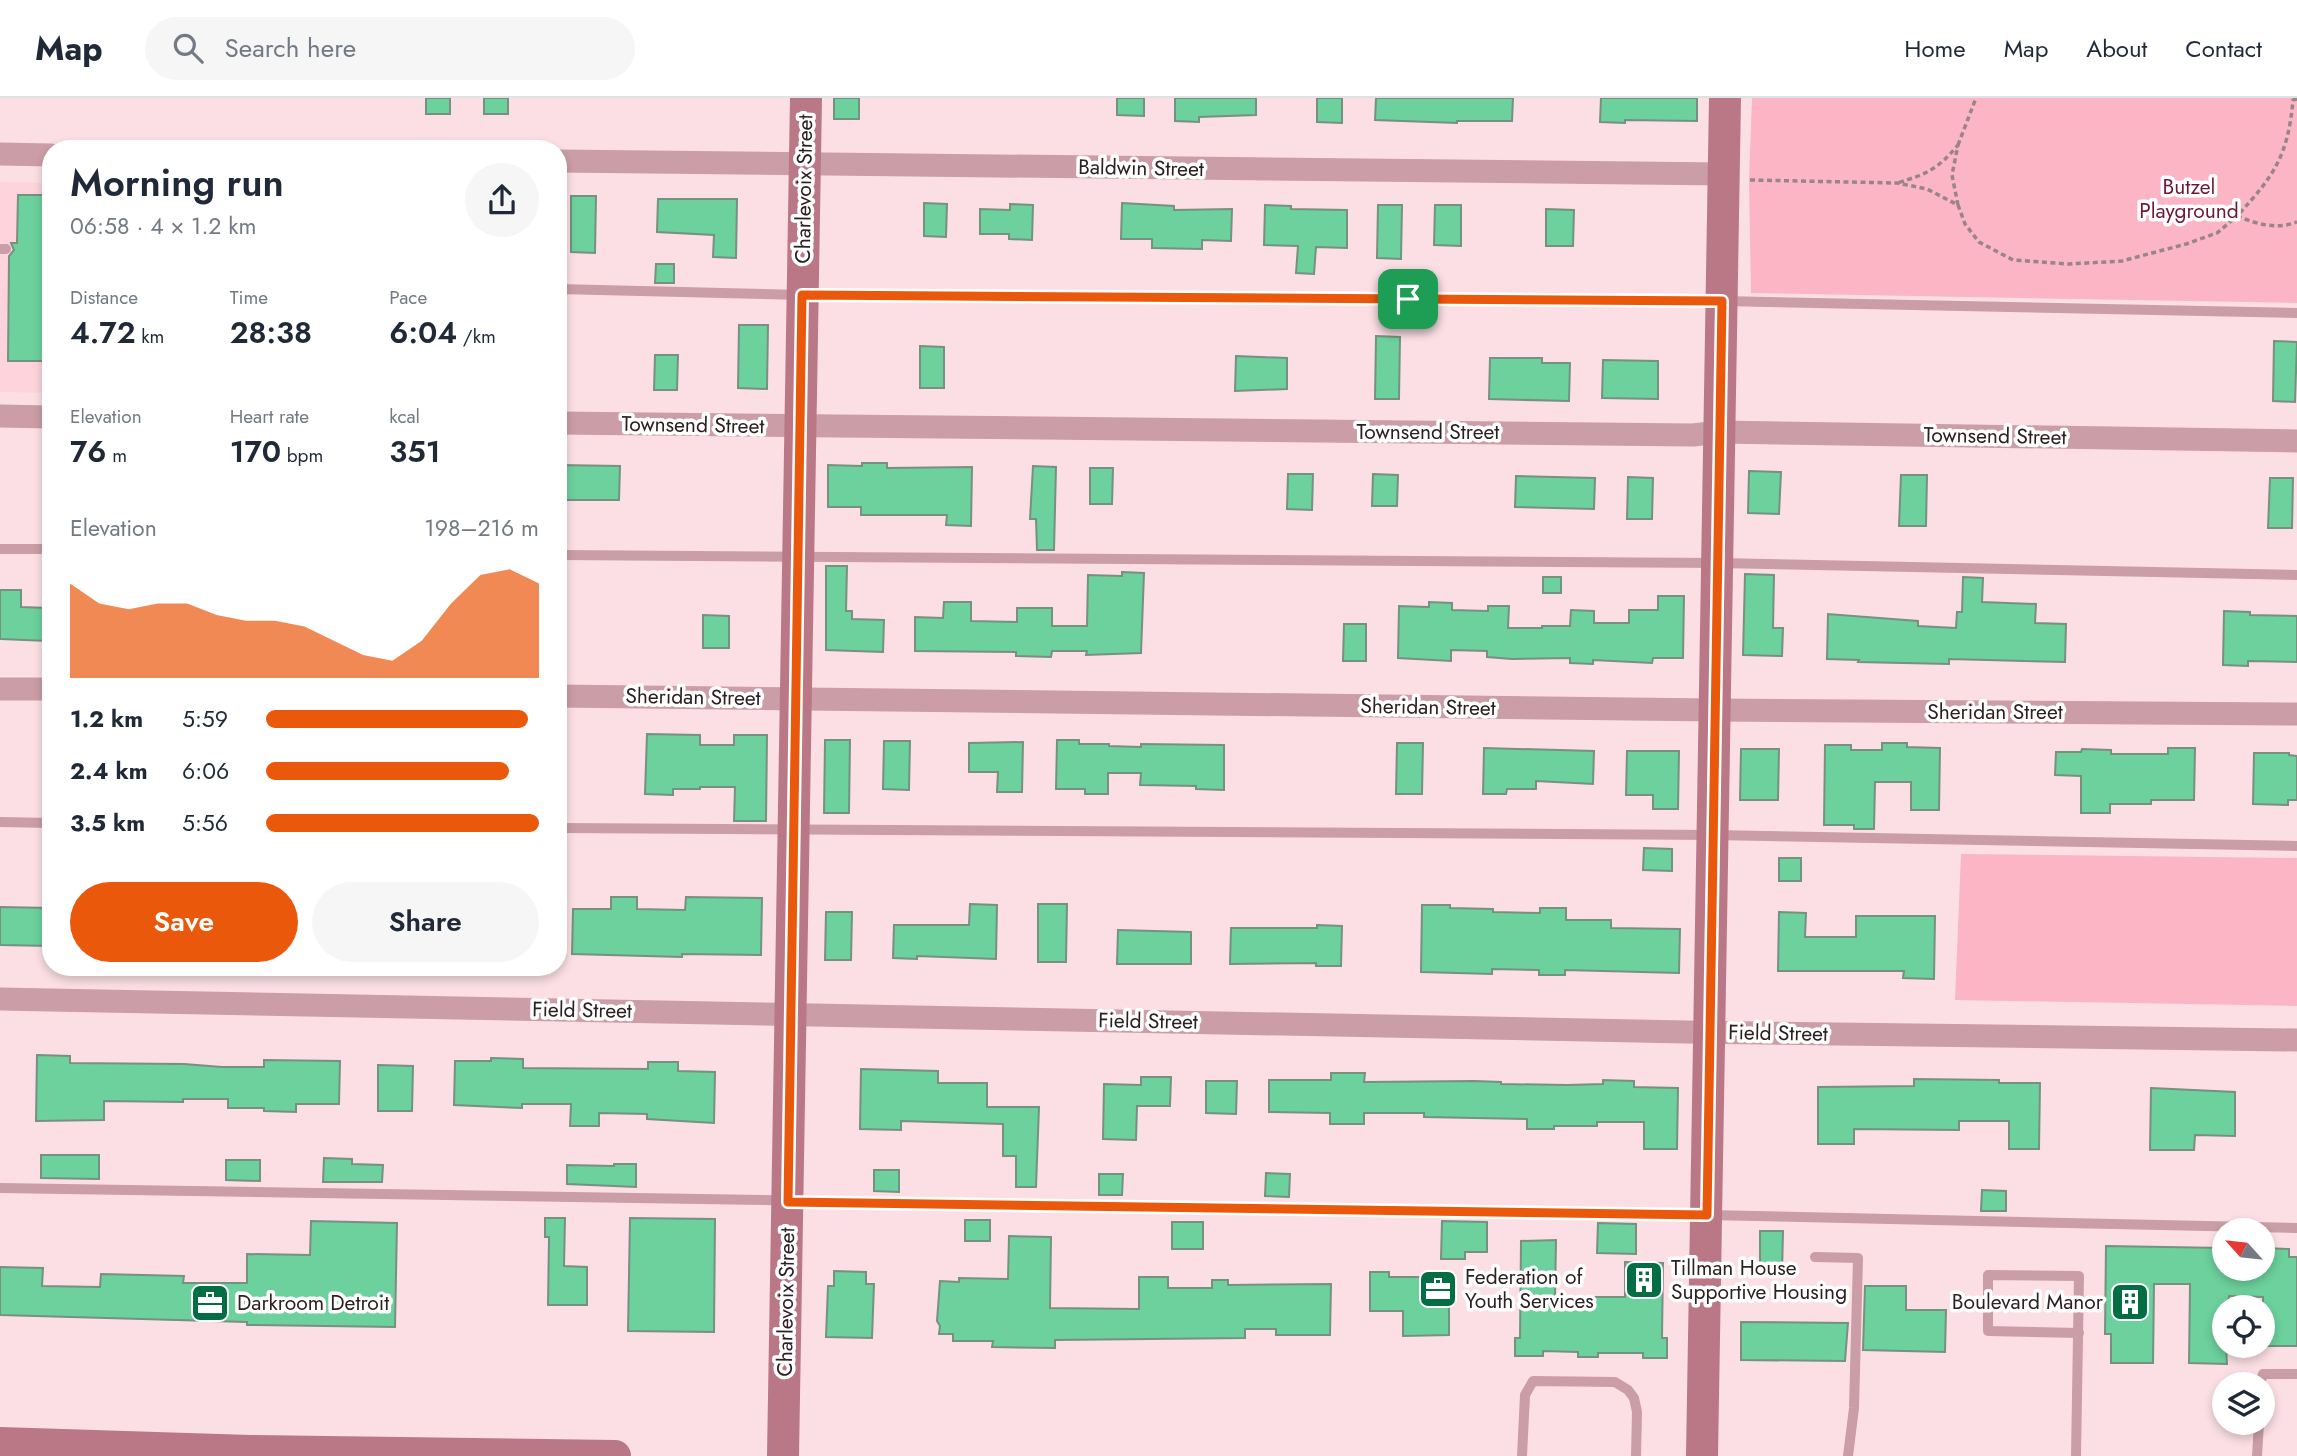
<!DOCTYPE html>
<html lang="en">
<head>
<meta charset="utf-8">
<style>
  :root { --surface:#fff; --page:#f6f6f7; --text:#1f2937; --muted:#747a83; --line:#e0e1e3; --accent:#ea580c }
  body { margin:0; font-family:Jost,sans-serif; background:var(--page); color:var(--text); height:100vh; display:flex; flex-direction:column; font-size:26px; white-space:nowrap }
  * { box-sizing:border-box; margin:0 }
  p { font-size:23px; color:var(--muted) }
  .icon { flex:none; width:38px; height:38px; fill:none; stroke:currentColor; stroke-width:2; stroke-linecap:round; stroke-linejoin:round }
  .map { position:relative; flex:1; overflow:hidden }
  .panel { position:absolute; left:42px; top:42px; width:525px; height:836px; display:flex; flex-direction:column; background:var(--surface); border-radius:28px; box-shadow:0 4px 10px #0003 }
  .panel>* { flex:none }
  .needle { width:46px; rotate:297deg }
  .tools { position:absolute; left:2212px; top:1120px; display:grid; gap:14px }
  .tools a { display:grid; place-items:center; width:63px; height:63px; border-radius:50%; background:var(--surface); box-shadow:0 4px 10px #0003; font-size:35px }
  .pin { position:absolute; display:grid; place-items:center; width:60px; height:60px; color:#fff; margin:-30px; border-radius:14px; box-shadow:0 4px 10px #0006 }
  .round { display:grid; place-items:center; flex:none; width:74px; height:74px; border-radius:37px; background:var(--page) }
  .summary { display:flex; align-items:center; justify-content:space-between; height:119px; padding:0 28px }
  h1 { font-size:38px; font-weight:600; line-height:52px }
  .stats { display:grid; grid-template-columns:repeat(3,1fr); gap:10px; height:119px; padding:7px 28px }
  .stats div { display:grid; align-content:center }
  .stats b { font-size:30px; font-weight:600 }
  .stats small { font-size:19px; font-weight:400 }
  .stats p { font-size:19px }
  .chart { height:196px; padding:14px 28px }
  .chart p { display:flex; justify-content:space-between }
  .chart svg { width:100%; height:126px; margin-top:7px; fill:var(--accent); opacity:.7 }
  .primary-button { display:flex; gap:14px; margin-top:auto; padding:14px 28px }
  .primary-button a { flex:1; height:80px; border-radius:42px; background:var(--accent); color:#fff; font-size:28px; font-weight:600; line-height:80px; text-align:center }
  .primary-button a+a { background:var(--page); color:var(--text) }
  ul { padding:0 28px; list-style:none; font-size:23px }
  li { display:grid; grid-template-columns:112px 84px 1fr; align-items:center; height:52px }
  li i { height:18px; border-radius:9px; background:var(--accent) }
  header { display:flex; align-items:center; gap:42px; box-sizing:border-box; height:98px; padding:0 35px; background:var(--surface); border-bottom:2px solid var(--line) }
  header strong { font-size:33px }
  nav { display:flex; gap:38px; margin-inline-start:auto; font-size:24px }
  .search { width:490px; height:63px; background:var(--page); display:flex; align-items:center; gap:18px; box-sizing:border-box; padding:0 24px; border-radius:38px; color:var(--muted); font-size:26px }
  .map>svg:first-child { display:block }
</style>
</head>
<body>
<header>
<strong>Map</strong>
<div class="search"><svg class="icon" aria-label="search" viewBox="0 0 24 24"><circle cx="10" cy="10" r="6"/><path d="M15 15l6 6"/></svg>Search here</div>
<nav><a>Home</a><a>Map</a><a>About</a><a>Contact</a></nav>
</header>
<div class="map">
<svg width="2297" height="1358" viewBox="0 0 2297 1358">
  <rect width="100%" height="100%" fill="#fbdfe4"/>
  <path fill="#fed3dc" d="M0,84l51,1v210l-51,-1z"/>
  <path fill="#fcb5c4" d="M1752,0h545v205l-546,-10 -2,-113z
    M1961,756l336,4v148l-342,-6z"/>
  <path fill="#6cd19c" stroke="#769180" stroke-width="2" d="M426,0h24v16h-24z
    M484,0h24v16h-24z
    M834,0h25v21h-25z
    M1117,0h27v18l-27,-1z
    M1175,0h81v17l-57,2v5l-24,-1z
    M1317,0h25v25l-25,-1z
    M1376,0h137l-1,23h-55v2l-82,-3z
    M1601,0h96v23l-72,-1v3l-25,-1z
    M18,97h33v166h-43l1,-105 5,-6 -3,-7h6z
    M571,98h25l-1,57 -24,-1z
    M658,101h79l-1,59 -23,-1 1,-22 -57,-3z
    M924,105l23,1 -1,33 -22,-1z
    M1122,105l52,3v4l58,-1 -1,32 -29,-1v9l-50,-1v-9h-31z
    M1010,106l23,1 -1,35 -23,-1v-5h-29v-25l30,1z
    M1265,107l26,1v3l56,1v38l-31,-1 -2,27 -18,-1 2,-27 -34,-1z
    M1378,107h24l-1,54 -24,-1z
    M1435,107h26v41l-27,-1z
    M1546,111l28,1 -1,36h-27z
    M656,166h18v19h-19z
    M739,227h29l-1,64 -29,-1z
    M1376,238l24,1 -1,62h-24z
    M2274,243l23,1 -2,60 -22,-1z
    M920,248l24,1v41h-24z
    M655,257h23l-1,35h-23z
    M1236,258l51,2v31l-52,2z
    M1490,260h52v5h28l-1,38 -80,-2z
    M1603,262l55,1v38l-56,-1z
    M862,365h25v5l85,-1 -1,59 -25,-1 1,-10h-86v-8h-33v-42l34,1z
    M558,367l62,1 -1,34h-61z
    M1033,368l23,1 -2,83h-17l-1,-31h-6z
    M1090,370h23l-1,36h-22z
    M1749,373l32,1 -2,42 -31,-1z
    M1288,376h25l-1,36 -25,-1z
    M1373,376l25,1 -1,31h-25z
    M1901,377h26l-1,51h-27z
    M1516,378l79,2 -1,31 -79,-2z
    M1628,379l25,1 -1,41h-25z
    M2270,380h23l-1,50h-24z
    M826,468h21l-1,45h6v8l32,1 -1,32 -57,-2z
    M1122,474l22,1 -3,80 -55,2 1,-4h-35l-1,6 -35,-1v-4l-101,-1v-34l28,1 1,-16h27v19l46,1v-14h35v18h35l1,-51 34,1z
    M1745,476l29,1 -1,53h10l-1,28 -39,-1z
    M1543,479h18v16h-18z
    M1963,479l20,1 -1,24 54,2 -1,19 31,1 -1,38 -116,-3v5l-91,-2 1,-2 -32,-1 1,-45 90,7v5l38,2 1,-16h5z
    M0,492h21v17l28,1 -1,33 -48,-2z
    M1658,498h26l-1,62h-30l-1,5 -59,-3v4l-23,-1v-5l-58,1 -25,-2v-6l-36,-1v11l-53,-3 1,-52 30,1v-5l23,1v7l36,1v-5h21l-1,22h34v-2h28l1,-16 23,1v12h35v-13h29z
    M2224,513l26,1v3l47,1v46l-49,-1v5l-25,-1z
    M703,517l26,1v32h-26z
    M1344,526h22v37h-23z
    M647,636l53,1v10h34v-10h33l-1,86h-32l1,-34h-35v2h-27v6l-28,-1z
    M825,642h25l-1,73h-25z
    M1057,642h22v4h30v2l32,1v-3l83,1v45l-28,-1v-3l-56,-1 1,-12h-33v21h-23v-5h-29z
    M884,643h26l-1,49 -26,-1z
    M1023,644l-1,50h-25l1,-20h-29v-29z
    M1397,645h26l-1,51h-26z
    M1882,645h25v4l33,1 -1,62h-28v-28h-36l-1,47h-20v-4h-30l1,-80h26v5h31z
    M1484,650l110,3 -1,33 -57,-3v8h-29l-1,5h-23z
    M2168,650h27l-1,52h-43v4h-41v9h-29v-37l-26,-1 1,-23h25l1,-3 29,1v4h57z
    M1741,651h38l-1,51h-38z
    M1627,653h52l-1,58h-25v-14h-27z
    M2254,655h35v2l8,1v44h-9v5l-35,-1z
    M1644,750l28,1v22l-29,-1z
    M1779,760h22v23h-22z
    M611,799h26v12l48,1 1,-13 76,1 -1,57 -79,-1v3l-110,-3 1,-45h38z
    M970,806l27,1 -1,54 -79,-3v3l-24,-1 1,-33h75z
    M1038,806h29l-1,58h-28z
    M1422,807h28v3l43,1v3l47,1v-5h26v12h45v8l69,1 -1,44 -114,-3v5h-26v-5l-47,-1v5l-71,-2z
    M0,809l51,1v38l-51,-1z
    M826,814h26l-1,48h-26z
    M1779,814l27,1 -1,24h51v-21h79l-1,63 -31,-1 1,-7h-126z
    M1317,827l25,1 -1,40h-25v-3l-86,1 1,-36h86z
    M1118,832l73,2v32h-74z
    M37,957l33,1v7l114,1 38,3h42v-7l76,1 -1,43h-43v8l-32,-1v-3h-36v-9h-45v3l-79,-1v19l-68,1z
    M491,960l32,1v9l125,1v-7h30v9l37,1 -1,51 -67,-4v-5l-48,-1v13h-29l1,-22h-49v4l-68,-3 1,-44h36z
    M378,967l35,1 -1,45h-34z
    M861,971l77,2v12h49v24h52l-3,80h-20v-31h-13v-32l-102,-3v9l-41,-1z
    M1331,975h34l-1,9 110,-1 27,1v2l66,1 36,-1v-4l31,1v6l44,1 -1,61h-33v-27h-47v4h-43v3h-27v-10l-103,-2v-4h-60v11h-34v-11l-61,-1v-32h62z
    M1141,979h30l-1,29h-33l-1,34 -33,-1 1,-55 37,1z
    M1914,981l85,1v3h41l-1,66h-30v-28h-50v9l-105,-1v15h-36v-57l96,-1z
    M1206,983h31l-1,33 -30,-1z
    M2151,990l84,4v44l-40,-1 -1,15h-44z
    M41,1057h58v24l-58,-1z
    M324,1060l28,1v5l31,1 -1,17h-59z
    M226,1062h34v21l-34,-1z
    M614,1066h22v23l-69,-3v-19l47,1z
    M874,1072h25v22l-25,-1z
    M1266,1075l24,1 -1,23 -24,-1z
    M1099,1076h24l-1,21h-23z
    M1982,1092l24,1v20h-25z
    M545,1120h20l-1,48 23,1v38h-39l1,-68h-4z
    M630,1120l85,1 -1,113 -86,-1z
    M965,1122h25v21h-25z
    M311,1123l86,2 -2,104 -148,-2v-3l-247,-7v-48l43,1 -1,18 58,1 1,-13 83,2 -1,7h64v-29l63,1z
    M1442,1123l45,1v30h-22v7h-24z
    M1172,1124h31v27h-31z
    M1598,1125l38,1v30l-39,-1z
    M1760,1133h23l-1,42 -22,-1z
    M1009,1138l42,1 -1,71 89,1v-32h29v11h44v-8h16v5l103,-1 -1,51h-54v-6h-31v9l-190,2v8l-63,-1 1,-6h-40v-7h-14l1,-8 -3,-5 3,-40 19,1v-4l49,1z
    M1556,1142l-1,57h70v-35l38,1 -1,75h5v20h-24v-5h-45v4h-20v-5l-35,-1v5h-28v-18h5l1,-97z
    M2106,1148l118,2v21h39v-21l26,1v8h8v89h-34v-49l-34,-1 -1,11h-4l3,57 -38,-1 1,-79h-36l-1,79h-42v-29h-6z
    M834,1173l32,1v12h8l-2,54 -46,-1 2,-51h6z
    M1370,1174h19v5h37v-5h23v63l-46,1v-25h-33z
    M1865,1188h41v24h40l-1,42 -82,-2z
    M1741,1224l107,1 -3,38 -104,-1z"/>
  <g fill="none" stroke-linecap="round" stroke-linejoin="round">
    <path stroke="#998588" stroke-width="3.5" stroke-dasharray="5 3.5" stroke-linecap="butt" d="M2297,1l-4,1c-5,56 -19,76 -56,116 20,8 39,14 60,6
      M1958,47l18,-47
      M1750,82l147,3 30,6 31,16 -6,-30 6,-30c-20,24 -31,29 -61,38
      M1958,107l7,19 14,18 34,18 56,4 53,-3 64,-17 31,-11 20,-17"/>
    <path stroke="#cb9da7" stroke-width="10" d="M0,151h6
      M558,191l244,6 920,6 575,12
      M0,451h51
      M558,457l1160,8 579,12
      M0,724l51,1
      M558,730l1155,7 584,11
      M0,1090l1707,27 590,13
      M1815,1159l43,1 -4,150 -6,48
      M2260,1286l3,-10h34
      M1522,1358l3,-61 8,-14 82,1 13,8 6,8 3,14 -1,44
      M2076,1358l3,-180 -91,-1v56l91,2
      M2257,1358l2,-33"/>
    <path stroke="#cb9da7" stroke-width="23" d="M0,56l51,1
      M558,63l1166,13
      M0,318l51,1
      M558,325l1135,12 27,-3 577,9
      M0,591h51
      M558,598l1157,14 582,4
      M0,901l1686,33 611,8"/>
    <path stroke="#ba7887" stroke-width="32" d="M0,1345l250,8 365,5
      M783,1358l23,-1358
      M1702,1358l23,-1358"/>
  </g>
  <g fill="none" stroke-linecap="round" stroke-linejoin="round">
    <defs>
      <path id="route" d="M802,197l920,6 -15,914 -919,-13z"/>
    </defs>
    <use href="#route" stroke="#fff" stroke-width="14"/>
    <use href="#route" stroke="#ea580c" stroke-width="9"/>
  </g>
  <defs>
    <symbol id="building-square" viewBox="-11 -11 22 22"><rect x="-9" y="-9" width="18" height="18" rx="4" fill="#036d44" stroke="#fff"/><path d="M-4-6H4V6H1V3H-1V6H-4ZM-2.5-4.3h1.7v1.8h-1.7ZM.8-4.3h1.7v1.8H.8ZM-2.5-1h1.7V.8h-1.7ZM.8-1h1.7V.8H.8Z" fill="#fff"/></symbol>
    <symbol id="office-square" viewBox="-11 -11 22 22"><rect x="-9" y="-9" width="18" height="18" rx="4" fill="#036d44" stroke="#fff"/><path d="M-6-3h4V-5.5h4V-3h4V5H-6ZM-1-4.5V-3h2v-1.5ZM-6 0V1H6V0Z" fill="#fff"/></symbol>
  </defs>
  <g fill-rule="evenodd">
    <use href="#building-square" x="1622" y="1160" width="44" height="44"/>
    <use href="#office-square" x="1416" y="1169" width="44" height="44"/>
    <use href="#building-square" x="2108" y="1182" width="44" height="44"/>
    <use href="#office-square" x="188" y="1183" width="44" height="44"/>
  </g>
  <g text-anchor="middle" stroke-width="7" stroke-linejoin="round" paint-order="stroke">
    <g font-size="21" fill="#2c2022" stroke="#fff">
      <text transform="translate(1141 70) rotate(1)" y="7">Baldwin Street</text>
      <text transform="translate(804 91) rotate(-89)" y="7">Charlevoix Street</text>
      <text transform="translate(693 327) rotate(1)" y="7">Townsend Street</text>
      <text x="1428" y="341">Townsend Street</text>
      <text transform="translate(1995 338) rotate(1)" y="7">Townsend Street</text>
      <text transform="translate(693 599) rotate(1)" y="7">Sheridan Street</text>
      <text transform="translate(1428 609) rotate(1)" y="7">Sheridan Street</text>
      <text x="1995" y="621">Sheridan Street</text>
      <text transform="translate(582 912) rotate(1)" y="7">Field Street</text>
      <text transform="translate(1148 923) rotate(1)" y="7">Field Street</text>
      <text transform="translate(1778 935) rotate(1)" y="7">Field Street</text>
      <text transform="translate(786 1204) rotate(-89)" y="7">Charlevoix Street</text>
    </g>
    <g font-size="21" fill="#6f1836" stroke="#fff">
      <text x="2189" y="96">Butzel<tspan x="2189" dy="24">Playground</tspan></text>
    </g>
    <g font-size="21" fill="#2c2022" stroke="#fff" text-anchor="start">
      <text x="1671" y="1177">Tillman House<tspan x="1671" dy="24">Supportive Housing</tspan></text>
      <text x="1465" y="1186">Federation of<tspan x="1465" dy="24">Youth Services</tspan></text>
      <text x="2103" y="1211" text-anchor="end">Boulevard Manor</text>
      <text x="237" y="1212">Darkroom Detroit</text>
    </g>
  </g>
</svg>
<div class="tools">
<a><svg class="needle" viewBox="-14 -14 28 28"><path d="M0-13l5 13h-10z" fill="#e53935"/><path d="M0 13l5-13h-10z" fill="#747a83"/></svg></a>
<a><svg class="icon" aria-label="locate" viewBox="0 0 24 24"><circle cx="12" cy="12" r="6"/><path d="M12 2v4M12 18v4M2 12h4M18 12h4"/></svg></a>
<a><svg class="icon" aria-label="layers" viewBox="0 0 24 24"><path d="M12 4l9 5-9 5-9-5zM3 14l9 5 9-5"/></svg></a>
</div>
<div class="pin" style="left:1408px;top:201px;background:#1e9e55"><svg class="icon" aria-label="arrive" viewBox="0 0 24 24"><path d="M6 21V4h12l-3 4 3 4H6"/></svg></div>
<section class="panel">
<div class="summary"><div><h1>Morning run</h1><p>06:58 · 4 × 1.2 km</p></div><a class="round"><svg class="icon" aria-label="share" viewBox="0 0 24 24"><path d="M12 15V3M7 8l5-5 5 5M5 13v7h14v-7"/></svg></a></div>
<div class="stats">
<div><p>Distance</p><b>4.72<small> km</small></b></div>
<div><p>Time</p><b>28:38</b></div>
<div><p>Pace</p><b>6:04<small> /km</small></b></div>
</div>
<div class="stats">
<div><p>Elevation</p><b>76<small> m</small></b></div>
<div><p>Heart rate</p><b>170<small> bpm</small></b></div>
<div><p>kcal</p><b>351</b></div>
</div>
<div class="chart"><p><span>Elevation</span>198–216 m</p>
<svg viewBox="0 0 160 44" preserveAspectRatio="none"><path d="M0 44V11L10 18L20 20L30 18L40 18L50 22L60 24L70 24L80 26L90 31L100 36L110 38L120 31L130 18L140 8L150 6L160 11V44z"/></svg>
</div>
<ul>
<li><b>1.2 km</b>5:59<i style="width:96%"></i></li>
<li><b>2.4 km</b>6:06<i style="width:89%"></i></li>
<li><b>3.5 km</b>5:56<i style="width:100%"></i></li>
</ul>
<div class="primary-button"><a>Save</a><a>Share</a></div>
</section>
</div>
</body>
</html>
